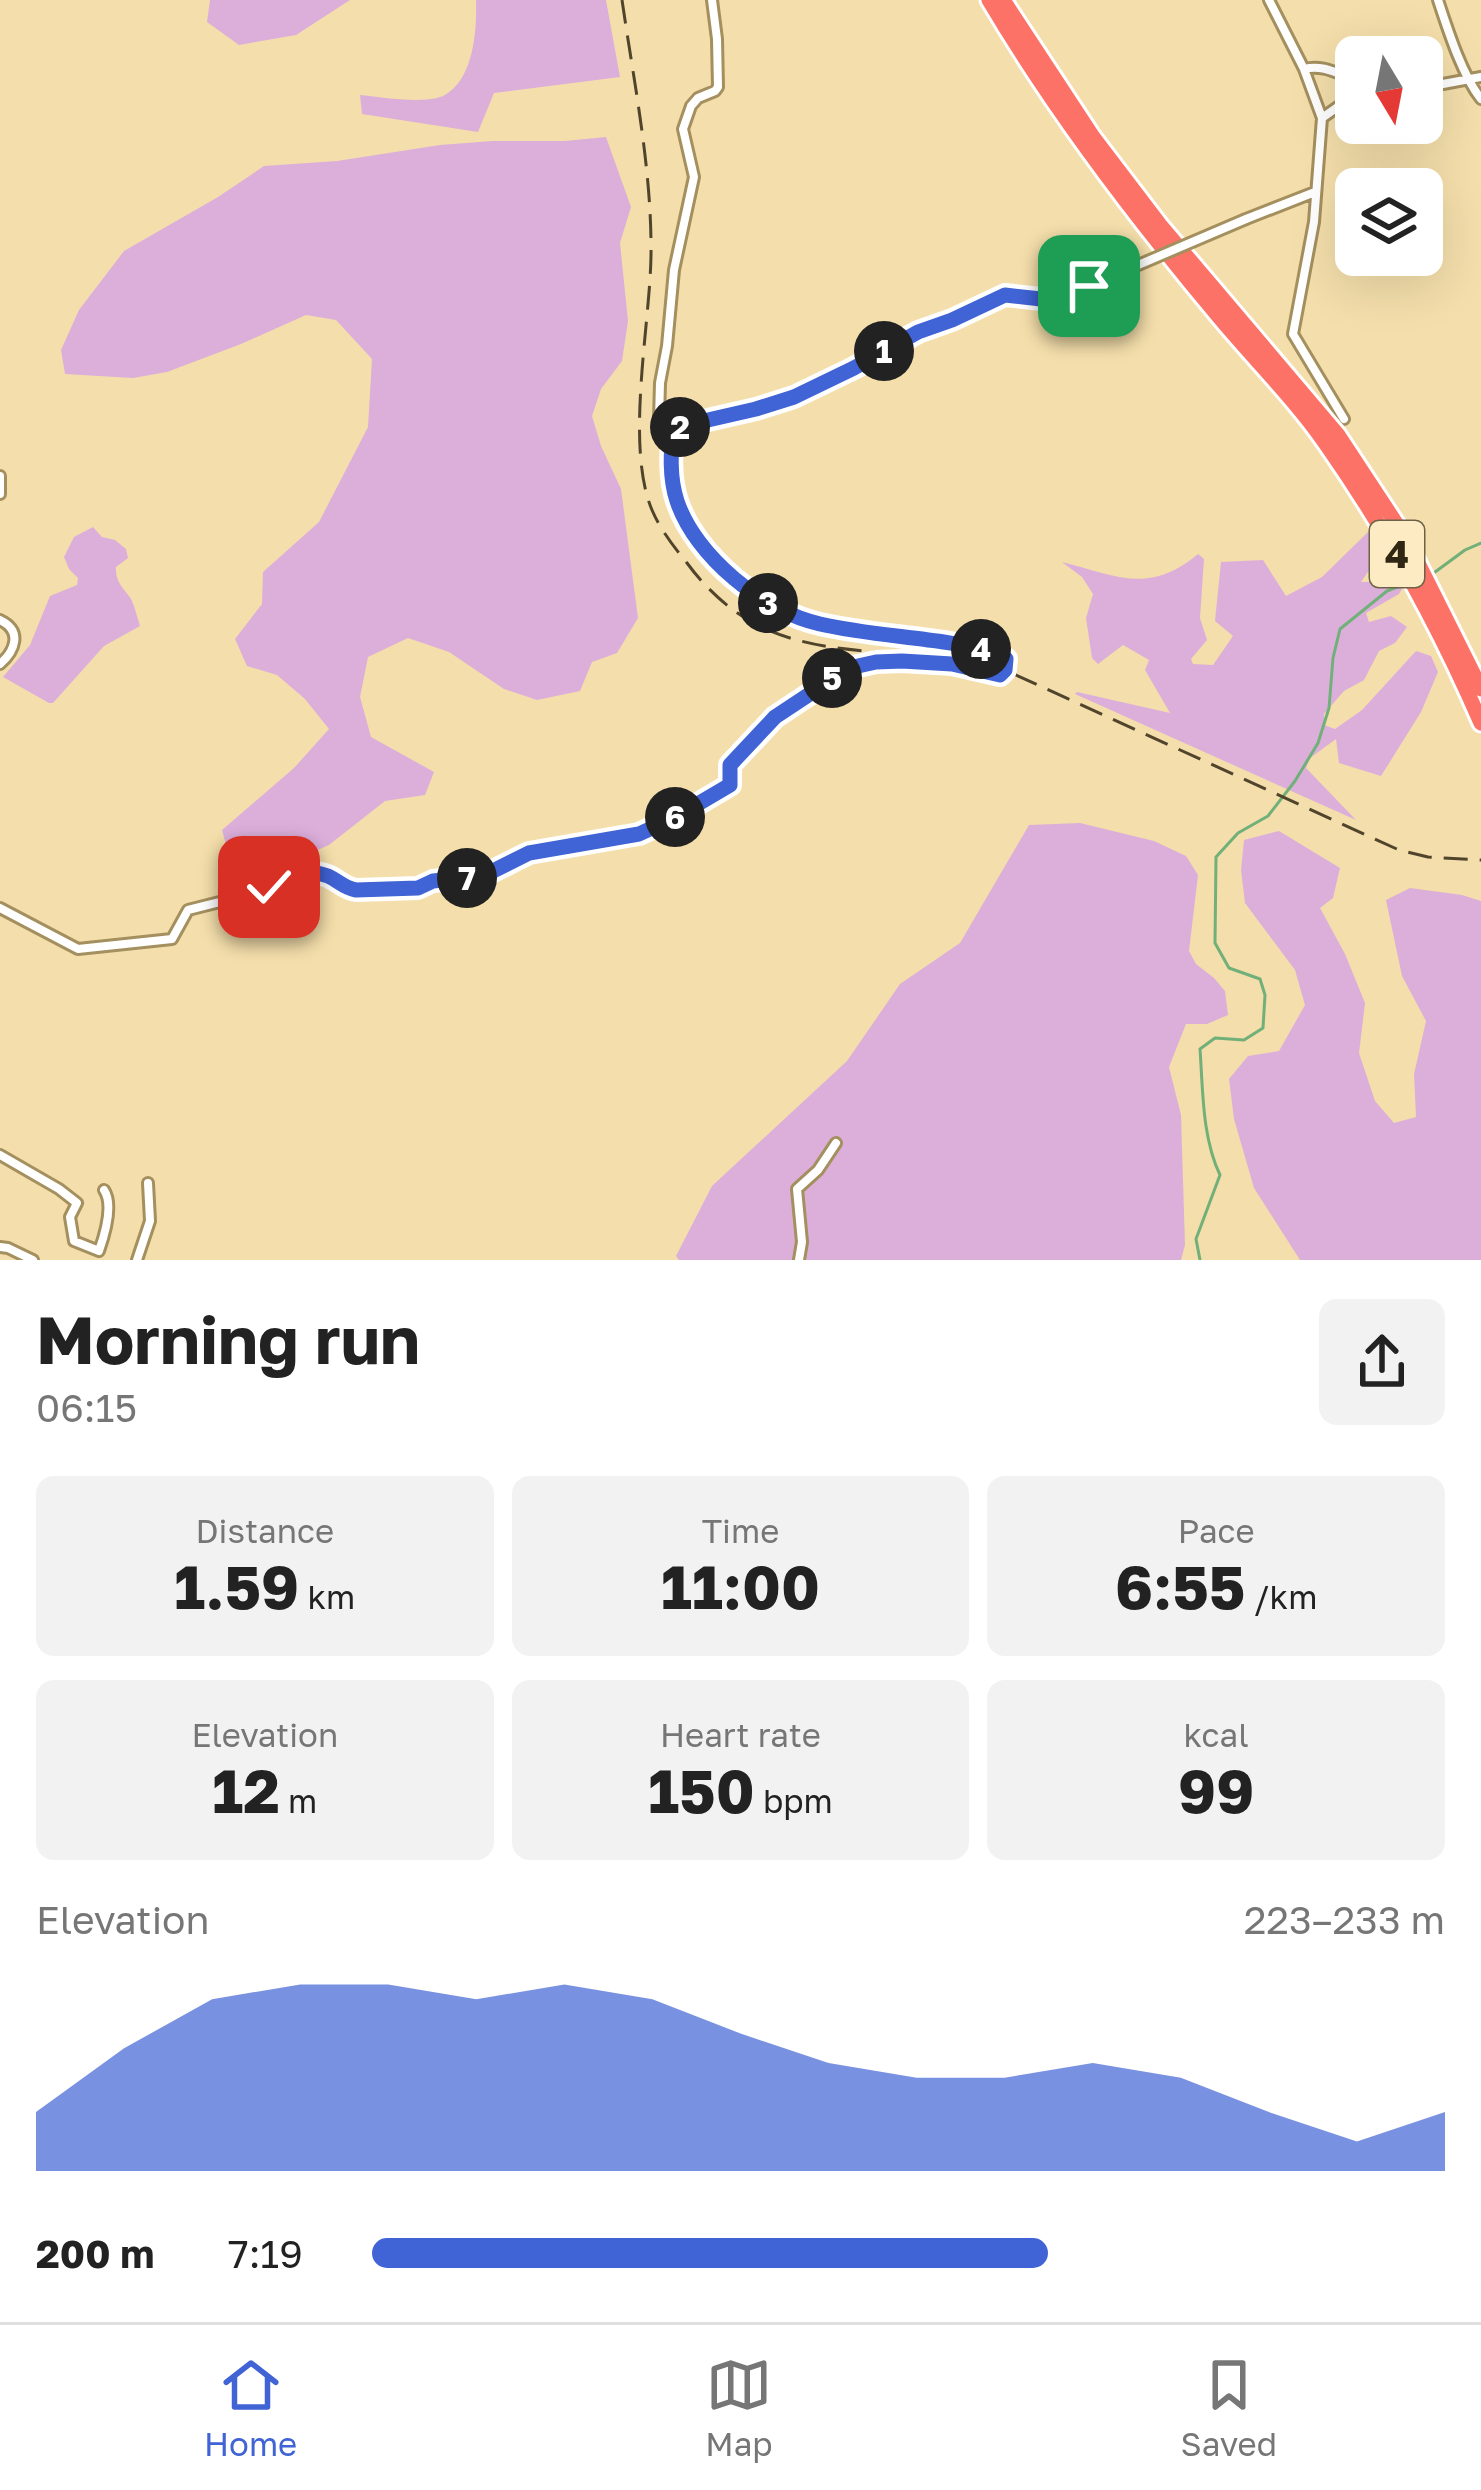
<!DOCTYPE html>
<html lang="en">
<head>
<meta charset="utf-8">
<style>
  :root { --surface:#fff; --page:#f2f2f2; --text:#222; --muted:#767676; --line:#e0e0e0; --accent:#4063d5 }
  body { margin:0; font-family:"Golos Text",sans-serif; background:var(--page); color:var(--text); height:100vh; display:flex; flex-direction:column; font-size:45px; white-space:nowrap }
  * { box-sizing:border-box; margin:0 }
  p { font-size:39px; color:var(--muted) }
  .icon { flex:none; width:66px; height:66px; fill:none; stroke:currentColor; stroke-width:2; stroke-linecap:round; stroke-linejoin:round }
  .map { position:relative; height:1260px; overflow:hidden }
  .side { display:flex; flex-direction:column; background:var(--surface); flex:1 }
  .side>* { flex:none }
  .needle { width:78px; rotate:170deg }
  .buttons { position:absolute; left:1335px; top:36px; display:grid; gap:24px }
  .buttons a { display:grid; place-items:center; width:108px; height:108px; border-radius:18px; background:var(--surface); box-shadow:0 12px 48px #0002; font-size:60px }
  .pin { position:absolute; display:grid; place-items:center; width:102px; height:102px; color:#fff; margin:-51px; border-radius:24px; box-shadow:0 6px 18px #0006 }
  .km { position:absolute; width:60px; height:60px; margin:-30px; border-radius:50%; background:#222; color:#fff; font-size:33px; line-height:60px; text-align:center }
  .round { display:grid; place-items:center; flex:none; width:126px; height:126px; border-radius:18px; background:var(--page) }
  .headline { display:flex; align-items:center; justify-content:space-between; height:204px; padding:0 36px }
  h1 { font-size:66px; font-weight:700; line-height:90px }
  .stats { display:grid; grid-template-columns:repeat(3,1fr); gap:18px; height:204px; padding:12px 36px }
  .stats div { display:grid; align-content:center; border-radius:18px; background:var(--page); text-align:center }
  .stats b { font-size:60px; font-weight:700 }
  .stats small { font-size:33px; font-weight:400 }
  .stats p { font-size:33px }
  .chart { height:336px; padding:24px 36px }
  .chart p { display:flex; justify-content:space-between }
  .chart svg { width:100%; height:216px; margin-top:12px; fill:var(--accent); opacity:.7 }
  ul { padding:0 36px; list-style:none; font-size:39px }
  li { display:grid; grid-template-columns:192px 144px 1fr; align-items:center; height:90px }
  li i { height:30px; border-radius:15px; background:var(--accent) }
  .tabs { display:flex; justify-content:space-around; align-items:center; height:168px; border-top:3px solid var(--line); background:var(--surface); font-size:33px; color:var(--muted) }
  .tabs a { display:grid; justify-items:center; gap:6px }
  .tabs .current { color:var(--accent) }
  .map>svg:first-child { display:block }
</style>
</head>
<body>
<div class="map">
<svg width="1481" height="1260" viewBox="0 0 1481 1260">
  <rect width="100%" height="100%" fill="#f4deab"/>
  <path fill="#dcafdb" d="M210,0h140l-54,35 -57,10 -32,-23z
    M476,0h130l14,77 -126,16 -16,39 -116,-18 -2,-19c20,2 67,10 85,0 29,-16 32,-66 31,-95z
    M606,137l25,70 -11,36 8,78 -6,40 -21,28 -9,27 9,30 20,43 17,129 -21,35 -25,9 -12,29 -43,9 -33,-11 -55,-37 -41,-14 -40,19 -8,40 11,40 63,35 -9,23 -40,6 -56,44 -92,40 -15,-55 72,-62 35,-39 -24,-30 -28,-24 -30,-9 -12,-27 27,-35 1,-32 56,-50 49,-95 4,-68 -36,-39 -30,-5 -65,29 -74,28 -34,6 -68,-4 -4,-24 18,-40 45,-59 94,-54 46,-31 73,-5 103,-16 52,-4h73z
    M93,527l9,10 13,3 11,9 2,9 -12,9c-1,15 7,20 15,32 4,8 6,18 9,27l-36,20 -51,57h-4l-46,-26 27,-32 20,-49 27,-11 1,-7 -9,-9 -5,-12 10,-20z
    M1368,532l14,2 2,15 -23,33 36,-1 6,6 -4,7 -33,19 3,9 22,-6 16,11 -12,16 -16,8 -15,29 -20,11 -20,23v11l11,4 27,-19 54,-59 15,5 7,16 -17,40 -40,64 -42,-13 -3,-24 -26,19 -4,10 50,52 -281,-126 2,-2 93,21 -25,-43 4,-10 -26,-15 -25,19 -6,-6 -6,-40 7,-24 -11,-17 -20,-15c55,14 87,33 136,-8l6,5 -4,59 7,22 -16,19 2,5 20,1 20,-29 -18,-15 6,-59 42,-2 23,36 36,-19z
    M1080,823l74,18 32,15 12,19 -9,76 7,13 18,14 11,13 3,24 -21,9h-21l-17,43 12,48 4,130 -4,15h-502l-3,-4 36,-70 135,-125 53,-77 60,-41 69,-118z
    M1279,831l61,37 -7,30 -13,10 25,46 20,49 -6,50 16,48 19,22 22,-6 -2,-43 12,-53 -24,-45 -16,-76 24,-12 52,7 19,6v359h-181l-46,-72 -20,-69 -5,-40 19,-23 31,-5 26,-46 -10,-35 -50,-67 -4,-33 3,-30z"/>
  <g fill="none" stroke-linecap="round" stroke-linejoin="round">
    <path stroke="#71b078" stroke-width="3" d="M1431,575l34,-25 16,-7
      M1200,1260l-4,-21 24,-64c-18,-38 -17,-84 -20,-126l15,-11 29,2 19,-12 2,-33 -5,-16 -31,-11 -14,-25 1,-86 22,-24 30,-17 27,-35 23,-38 11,-35 4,-50 7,-29 47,-38 18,-7"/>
    <defs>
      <path id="minor" d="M712,0l5,39 1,48 -3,4 -17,7 -7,8 -8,23 11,48 -20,93 -7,76 -7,37 -1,36 14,9 83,-19 38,-12 60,-29 64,-36 34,-12 53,-25 36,4 48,-13
        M1269,0l35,69 18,49 -8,104 -21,112 51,85
        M1438,0c10,30 24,75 43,99
        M1304,69c19,-5 34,5 52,11
        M1422,84h21l38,-7
        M1322,118l34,-24
        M1246,219l69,-27
        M0,476v18
        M0,620c23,11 15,31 0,44
        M0,908l78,41 94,-10 16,-29 75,-19 20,-15 16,-4 31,5 14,10 11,3 63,-2 15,-7 50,-5 46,-23 110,-19 35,-16 55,-32c0,-6 -2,-12 0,-18 7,-26 104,-97 130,-103 39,-9 101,-4 138,11l6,-2 3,-15 -12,-7c-57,-15 -117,-15 -174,-28 -56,-13 -125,-68 -143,-123 -8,-24 -6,-49 -4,-73
        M0,1155l59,34 18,14 -7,14 4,24 25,10c6,-17 15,-46 5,-61
        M0,1247l8,1 25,12
        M137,1260l13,-39 -2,-38
        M799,1260l3,-18 -5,-53 21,-19 18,-27"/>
      <path id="motorway" d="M989,0c67,113 147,218 231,318 35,42 75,81 106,126 61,87 113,182 155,279
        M1003,0l90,137 67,88 178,210 67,102 76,152"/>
    </defs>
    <use href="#minor" stroke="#a48f5e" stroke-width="14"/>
    <use href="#motorway" stroke="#fff" stroke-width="21"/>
    <use href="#minor" stroke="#fff" stroke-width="8"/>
    <use href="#motorway" stroke="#fd7266" stroke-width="15"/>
    <path stroke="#50452c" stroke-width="3" stroke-dasharray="24 12" stroke-linecap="butt" d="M622,0c12,83 30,170 29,255 -1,71 -26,191 1,255 8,19 22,37 35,53 19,26 46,51 76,65 81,36 163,15 242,42l394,180 29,7 53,3"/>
    <defs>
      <path id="minor-bridge" d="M1089,286l157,-67"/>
    </defs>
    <use href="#minor-bridge" stroke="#a48f5e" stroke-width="14" stroke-linecap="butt"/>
    <use href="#minor-bridge" stroke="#fff" stroke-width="8"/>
  </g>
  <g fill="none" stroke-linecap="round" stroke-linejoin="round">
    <defs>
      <path id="route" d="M269,887c18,-14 37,-19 59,-11 11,5 16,12 28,14l62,-2 15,-7 50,-5 46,-23 110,-19 35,-16 56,-33v-20l45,-48 74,-49 27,-6 26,-1 50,3 48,11 5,-5 1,-11 -12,-7c-57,-15 -117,-15 -174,-28 -56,-12 -125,-68 -143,-123 -8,-24 -6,-49 -4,-73l83,-19 38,-12 60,-29 64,-36 34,-12 53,-25 36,4 48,-13"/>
    </defs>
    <use href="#route" stroke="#fff" stroke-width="24"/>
    <use href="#route" stroke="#4063d5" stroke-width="15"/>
  </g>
  <g text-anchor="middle" stroke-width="9" stroke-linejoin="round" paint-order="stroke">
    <rect fill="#fdebc3" stroke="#6d6248" stroke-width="3" x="1370" y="521" width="54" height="66" rx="9"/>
    <g font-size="39" font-weight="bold" fill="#2f2713">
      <text x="1397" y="568">4</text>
    </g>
  </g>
</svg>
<div class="buttons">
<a><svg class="needle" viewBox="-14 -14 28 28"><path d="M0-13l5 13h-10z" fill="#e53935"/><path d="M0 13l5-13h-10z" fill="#767676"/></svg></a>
<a><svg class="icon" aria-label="layers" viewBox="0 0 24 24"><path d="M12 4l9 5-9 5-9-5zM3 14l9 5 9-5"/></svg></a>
</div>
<div class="pin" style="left:1089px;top:286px;background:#1e9e55"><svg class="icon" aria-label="arrive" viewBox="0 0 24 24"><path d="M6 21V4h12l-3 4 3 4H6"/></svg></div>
<div class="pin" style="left:269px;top:887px;background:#d93025"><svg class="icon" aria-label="check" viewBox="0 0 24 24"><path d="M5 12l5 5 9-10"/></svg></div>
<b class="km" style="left:884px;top:351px">1</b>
<b class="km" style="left:680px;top:427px">2</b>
<b class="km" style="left:768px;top:603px">3</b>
<b class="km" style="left:981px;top:649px">4</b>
<b class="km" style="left:832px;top:678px">5</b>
<b class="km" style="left:675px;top:817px">6</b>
<b class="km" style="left:467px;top:878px">7</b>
</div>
<section class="side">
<div class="headline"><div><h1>Morning run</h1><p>06:15</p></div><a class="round"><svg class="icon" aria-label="share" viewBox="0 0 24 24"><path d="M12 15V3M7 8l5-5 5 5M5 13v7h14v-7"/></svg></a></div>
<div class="stats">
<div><p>Distance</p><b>1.59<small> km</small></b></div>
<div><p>Time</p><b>11:00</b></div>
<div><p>Pace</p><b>6:55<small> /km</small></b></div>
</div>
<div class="stats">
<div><p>Elevation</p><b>12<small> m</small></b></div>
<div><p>Heart rate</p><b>150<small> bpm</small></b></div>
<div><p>kcal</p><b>99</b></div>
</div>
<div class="chart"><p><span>Elevation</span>223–233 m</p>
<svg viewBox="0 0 160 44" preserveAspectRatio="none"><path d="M0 44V32L10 19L20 9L30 6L40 6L50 9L60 6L70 9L80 16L90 22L100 25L110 25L120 22L130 25L140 32L150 38L160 32V44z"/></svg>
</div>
<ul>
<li><b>200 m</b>7:19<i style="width:63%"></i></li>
</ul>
</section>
<nav class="tabs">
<a class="current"><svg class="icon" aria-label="home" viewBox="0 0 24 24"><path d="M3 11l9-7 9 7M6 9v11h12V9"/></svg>Home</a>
<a><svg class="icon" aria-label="map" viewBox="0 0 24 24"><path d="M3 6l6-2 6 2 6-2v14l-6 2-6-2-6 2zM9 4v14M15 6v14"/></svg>Map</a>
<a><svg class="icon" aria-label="saved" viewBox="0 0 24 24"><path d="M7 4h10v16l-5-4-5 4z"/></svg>Saved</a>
</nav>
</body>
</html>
